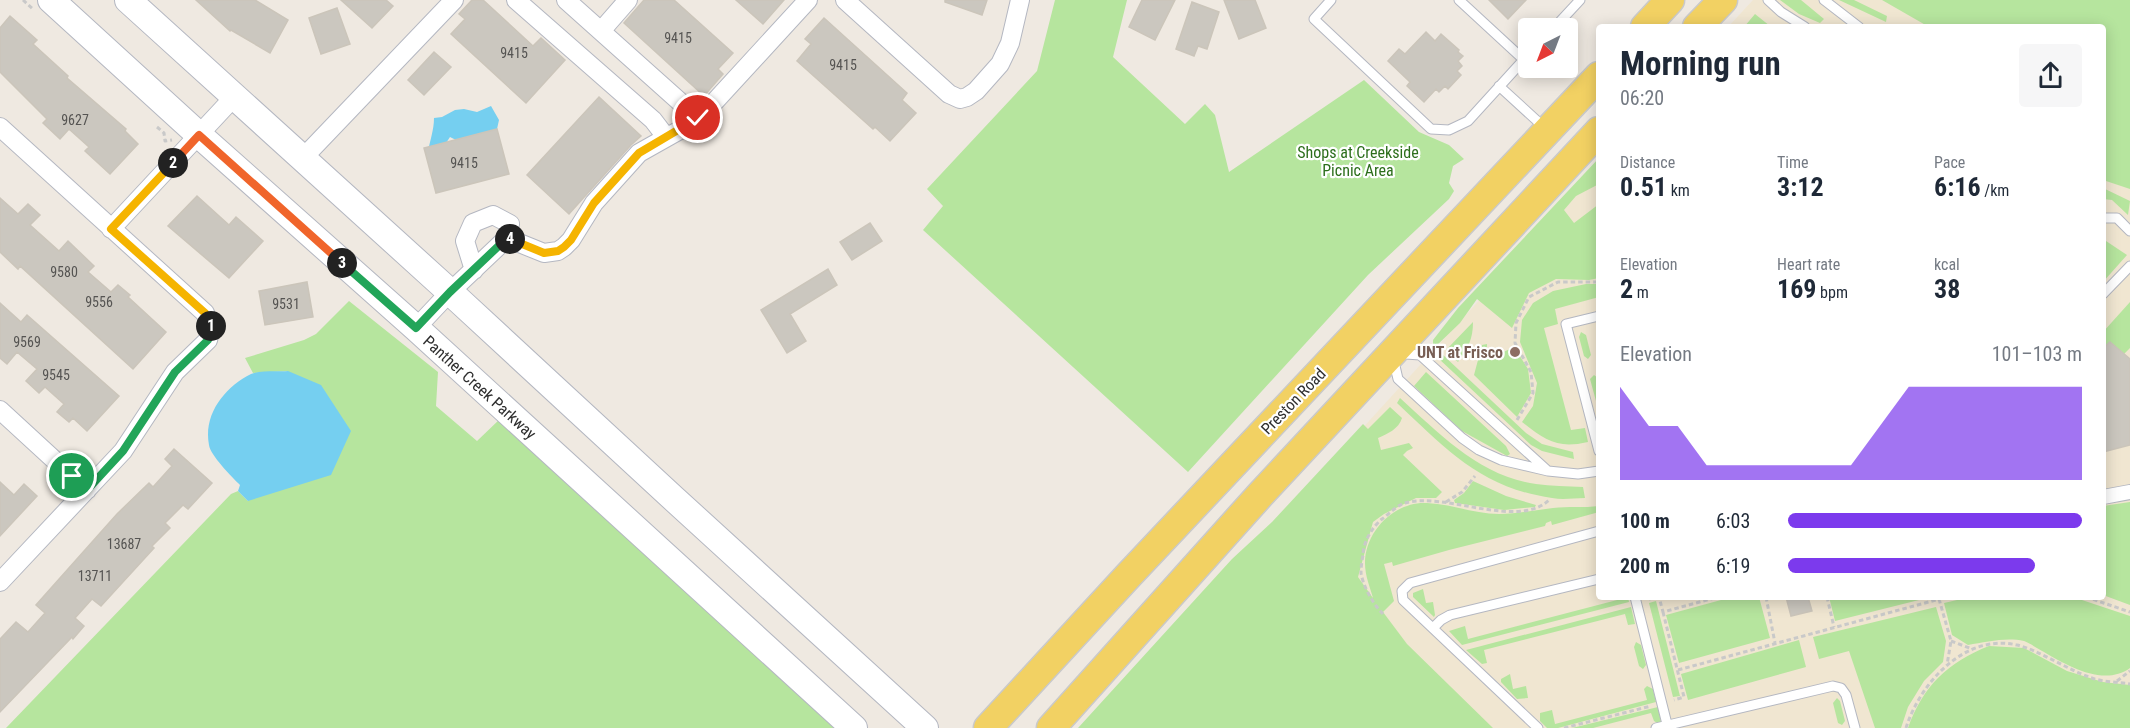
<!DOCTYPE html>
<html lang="en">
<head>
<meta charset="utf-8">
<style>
  :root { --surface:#fff; --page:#f6f6f7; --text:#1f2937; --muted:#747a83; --accent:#7c3aed }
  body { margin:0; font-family:"Roboto Condensed",sans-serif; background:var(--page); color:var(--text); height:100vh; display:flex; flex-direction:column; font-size:22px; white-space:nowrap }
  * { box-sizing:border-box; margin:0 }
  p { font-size:20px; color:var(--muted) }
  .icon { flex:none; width:33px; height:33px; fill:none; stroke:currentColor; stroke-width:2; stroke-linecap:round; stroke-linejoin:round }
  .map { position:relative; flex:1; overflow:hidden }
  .panel { position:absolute; left:1596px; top:24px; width:510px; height:576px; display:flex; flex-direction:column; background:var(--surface); border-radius:6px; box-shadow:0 3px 15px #0003 }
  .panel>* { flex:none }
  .needle { width:39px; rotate:222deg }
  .tools { position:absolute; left:1518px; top:18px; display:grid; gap:12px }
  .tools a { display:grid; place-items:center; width:60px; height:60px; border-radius:6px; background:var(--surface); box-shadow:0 3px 15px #0003; font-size:30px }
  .pin { position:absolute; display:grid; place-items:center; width:51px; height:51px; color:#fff; margin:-26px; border:3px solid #fff; border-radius:50%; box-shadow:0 2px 6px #0007 }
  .km { position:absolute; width:30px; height:30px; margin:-15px; border-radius:50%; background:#222; color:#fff; font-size:16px; line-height:30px; text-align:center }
  .round { display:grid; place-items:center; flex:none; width:63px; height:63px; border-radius:6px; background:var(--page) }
  .overview { display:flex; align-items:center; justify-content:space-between; height:102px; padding:0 24px }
  h1 { font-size:33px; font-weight:700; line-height:45px }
  .stats { display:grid; grid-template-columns:repeat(3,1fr); gap:9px; height:102px; padding:6px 24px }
  .stats div { display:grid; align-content:center }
  .stats b { font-size:26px; font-weight:700 }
  .stats small { font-size:16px; font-weight:400 }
  .stats p { font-size:16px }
  .chart { height:168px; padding:12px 24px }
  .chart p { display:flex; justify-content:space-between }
  .chart svg { width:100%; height:108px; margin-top:6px; fill:var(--accent); opacity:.7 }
  ul { padding:0 24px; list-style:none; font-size:20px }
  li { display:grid; grid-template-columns:96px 72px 1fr; align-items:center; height:45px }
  li i { height:15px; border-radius:8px; background:var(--accent) }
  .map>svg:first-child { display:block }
</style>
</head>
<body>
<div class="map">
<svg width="2130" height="728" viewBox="0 0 2130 728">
  <rect width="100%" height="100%" fill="#efe9e1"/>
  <path fill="#f0e6d1" d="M1753,0h214l28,27h-267z
    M2103,132l27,26v534l-202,36h-457l-206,-193 334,-366v428h504z"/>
  <path fill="#b6e59e" d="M1055,0h72l-14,57 72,67 20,-20 10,11 14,57 135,-92 55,52 30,13 15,14 -11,7 -4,17 5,8 -5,8 -81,76 -180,197 -265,-242 20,-24 -16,-17 110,-118z
    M1780,0h21l23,19 -4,4 -21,-9z
    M1839,0h15l33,16 -1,6z
    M1882,0h248v189l-27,-9v-153h-174z
    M1755,14l15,12 -1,1h-25z
    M1599,158v26l-23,12 -12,14 10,13 25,-19v74l-10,2 -33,-1 -27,14 -17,35 -35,-29 -17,24 -27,26v-9l25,-32z
    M2103,188l27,13 -2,14 -16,-15 -9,-1z
    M2103,239l24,16 -24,27z
    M1586,284h13v13l-44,12 3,15 -14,4 27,102 14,-2 3,14c-30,7 -42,-1 -66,-20l11,-16 4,-23 -17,-41 2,-22 11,-17 20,-12z
    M349,301l89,71 -2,34 41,35 24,-23 346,310h-841l225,-234 7,-3 10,10 40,-130 -35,2 -8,-15 59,-18 12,-6z
    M2130,302v46l-6,6 -14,-12 -7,6v-5l3,-2 -3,-2v-7z
    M1473,322c0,17 -5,26 -15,40l-12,-12z
    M1581,332l5,3 5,20 -3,4 -4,-3 -5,-19z
    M1487,344v7l8,5 19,-9 14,22 3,24 -14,24 -43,-42 8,-30z
    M1442,354l84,79 16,11 31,8 1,7 -32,-8 -11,-6 -93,-87z
    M1426,372l80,74 4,8 -3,2 -45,-25 -48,-45z
    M1594,375l4,3 1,24 -3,-1 -6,-22z
    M1400,398c40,36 79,78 136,86 15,2 31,2 47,3l2,11c-11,0 -22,2 -33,0 -71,-10 -106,-49 -155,-95z
    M1390,407l12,11c-3,11 -15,16 -24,20l3,12 28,-7 4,5 -6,3 -4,4 39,37 -6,6h-20l-32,16 -11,8 -15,55 15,21c-3,-11 -8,-22 -8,-35 0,-32 30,-62 62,-60 24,1 48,11 72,11 19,0 36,-4 54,-6 15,-2 31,0 46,-2v6l-47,13 -1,-4 -5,2 -1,3 -96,24 -56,16 -1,-4 -8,2 10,37 -11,11 24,32 86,84h-415l154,-169 40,-37 91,-98 5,5z
    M1473,481l33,15 30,9 -1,2 -31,3 -49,-7 -1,-3 10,-7z
    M2130,502v103l-27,-10v-89z
    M1423,589l3,14 7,-1 2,13 -1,2 -21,-20v-4z
    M1621,597h7l1,5 -167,43 -13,-14 16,-5 3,13 153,-40z
    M1732,597h27l11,41 -91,25 -13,-48z
    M1829,597h102l-96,24z
    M1970,597h103l57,19v52c-26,19 -62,-2 -86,-16 -6,-3 -14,-9 -20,-11 -18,-4 -38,1 -56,4l-16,-10 -8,-32z
    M1656,601l24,95 -7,1 -24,-94z
    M1631,607l4,17 -7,1 -3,-11 -141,36 3,13 -5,1 -16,-14z
    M1936,607l10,34 -3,21 -19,19 -16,26 -7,21h-26l-26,-77 -30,8 -6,-22z
    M1799,640l7,27 -118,33 -7,-26z
    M1636,642l5,3 5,20 -3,4 -4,-3 -5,-19z
    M1989,646l35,2 43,23 36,11 27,3v43h-222c15,-42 40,-66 81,-82z
    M1510,674l3,15 13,-3 2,12 -11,1 -16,-17v-3z
    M1647,686l6,3 3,13 -98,26h-11l-7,-7v-8l12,-3 3,14 92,-24 -3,-11z
    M1837,698l3,3 5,20 -3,4 -4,-2 -5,-20z
    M1658,707l3,15 -2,2 -5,-3 -3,-8 -58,15h-21z"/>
  <path fill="#75cff0" d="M491,106l8,14 -2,9 -14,4 -9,9 -12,1 -12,-6 -8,12 -14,3c2,-12 6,-22 6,-34l8,-1 13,-7 9,-1 13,3z
    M288,371l33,14 30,46 -20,44 -83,26 -10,-10 2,-6c-8,-8 -30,-30 -31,-40 -6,-31 16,-58 42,-71 9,-4 26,-2 37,-3z"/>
  <path fill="#cbc7bf" stroke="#cbc5ba" stroke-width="1.5" d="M196,0h59l33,20 -18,33 -39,-23 -1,1z
    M341,0h45l7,6 -21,22z
    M472,0h11l50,46 8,-8 24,22 -39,43 -75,-69 14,-15 -6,-5z
    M644,0h30l59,53 -15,16 5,5 -19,22 -80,-73z
    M736,0h48l-21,24z
    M945,0h42l-5,15 -37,-13z
    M1142,0h33l-20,40 -26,-13z
    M1224,0h31l11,28 -27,11z
    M1489,0h37l-18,19z
    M1192,2l27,10 -12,37 -9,-3 -4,10 -18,-7z
    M337,8l13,36 -29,10 -12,-36z
    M10,16l27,24 -4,4 35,32 -1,2 59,51 -1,2 13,13 -28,30 -25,-23 4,-4 -20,-18 -9,10 -17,-16 4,-4 -47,-47v-44z
    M824,18l83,75 -5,7 14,13 -26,28 -15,-14 -2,2 -76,-68 14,-17 -6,-5z
    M1426,32l9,9 6,-7 18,16 -1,2 5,4 -5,5 4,5 -5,5 4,4 -13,14 -3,-3 -6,6 -3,-3 -12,13 -17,-16 3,-4 -22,-21 11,-12 6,5z
    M434,52l17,15 -27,28 -16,-15z
    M599,97l42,39 -10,9 -62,69 -42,-39z
    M497,129l12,45 -73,19 -12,-45z
    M197,196l32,29 7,-8 27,24 -34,37 -61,-52z
    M0,198l18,16 10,-10 12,11 -10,10 29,26 9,-10 26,25 -6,6 23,20 7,-7 12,10 -2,2 38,35 -33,37 -113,-103 -2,3 -18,-17z
    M870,223l12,18 -30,19 -12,-18z
    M828,269l9,16 -47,29 16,27 -19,12 -26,-43z
    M307,282l6,35 -48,8 -6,-34z
    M0,303l21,19 6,-7 92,81 -32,35 -14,-13 -4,4 -12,-10 7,-8 -19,-17 -6,6 -13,-12 11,-12 -20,-17 -10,12 -7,-6z
    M2110,342l20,17v86l-27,7v-104z
    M174,449l38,34 -24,26 -5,-4 -18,18 5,5 -18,18 2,2 -53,58 -9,-7 -17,19 9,8 -11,13 -1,-2 -72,75v-73l16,-17 12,10 17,-19 -9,-8 81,-91 32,-31 4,4 19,-21 -7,-7z
    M0,482l14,13 10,-11 13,12 -37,40z
    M1786,597h22l4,14 -21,5z"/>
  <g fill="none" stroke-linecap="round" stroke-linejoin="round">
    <defs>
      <path id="service" d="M1331,0l-17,19 117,110 18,1 19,-9 60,-66
        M1459,0l65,60
        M1768,0l13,12 24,15
        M1824,0l35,27
        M1554,28l26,-28
        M1499,86l47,43
        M2103,218h14l13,13
        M2103,294l27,-28
        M1599,316l-33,8 33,127
        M1392,353l28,2 128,116 -47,-11 -22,-10 -17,-12 -64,-59z
        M1548,471l30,3 21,-3
        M1635,597l33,131
        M1433,628l8,-8 9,-5 149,-36
        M1538,728l-135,-128 -1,-9 8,-8 189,-52
        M1656,728l177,-42 8,2 5,7 9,33"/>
      <path id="pedestrian" d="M2103,497l27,-5"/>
      <path id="minor" d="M516,0l137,120 13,17
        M566,0l132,118
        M845,0l104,94 11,5 7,-2 9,-6 24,-27 10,-21 10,-43
        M601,31l27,-31
        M0,127l205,186 6,15 -3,12 -33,32 -52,79 -123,131
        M303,158l151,-158
        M111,229l123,-132
        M474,270l-9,-29 8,-18 20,-8 17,9 -3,14
        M416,328l34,-36 57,-54 37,15 14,-2 6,-4 7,-7 23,-37 45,-50 48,-27 20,-16 101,-110
        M0,410l87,80"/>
      <path id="secondary" d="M51,0l148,135 217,193 438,400
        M128,0l322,292 223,206 252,230"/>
      <path id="primary" d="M1645,27l25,-27
        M1697,27l26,-27
        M988,728l140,-152 471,-500
        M1051,728l209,-233 339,-364"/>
    </defs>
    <use href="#service" stroke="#b4b7c1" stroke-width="11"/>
    <use href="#pedestrian" stroke="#b4b7c1" stroke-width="16"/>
    <use href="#minor" stroke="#b4b7c1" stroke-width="20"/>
    <use href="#secondary" stroke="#b4b7c1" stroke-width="28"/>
    <use href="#primary" stroke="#c9c9c9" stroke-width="31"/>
    <path stroke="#c9c9c9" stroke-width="3" stroke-dasharray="4.5 3" stroke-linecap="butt" d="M23,0l10,9
      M157,127l7,6 1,8 7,-1
      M1517,420l16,-27 -2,-21 -16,-29 1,-20 13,-26 29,-15h41
      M1446,502l16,-10 13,-16
      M1766,597l9,46
      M1827,597l7,30
      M2086,597l44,15
      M1649,599l10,-2 4,15 55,-15
      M1939,599l12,42 -4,24
      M1663,612l21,85 -10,3
      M1383,614c-10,-10 -20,-28 -22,-41 0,-6 1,-13 2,-18 0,-13 10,-29 19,-36 7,-5 15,-14 23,-16 39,-12 112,27 144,-3
      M1951,641l21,8
      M1678,670l269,-73
      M2117,681l13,-10
      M1564,728l87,-22
      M1906,728c14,-45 59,-95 111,-83 21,5 50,24 72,32 12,5 28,5 41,7"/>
    <use href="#service" stroke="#fff" stroke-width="9"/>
    <use href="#pedestrian" stroke="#fff" stroke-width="14"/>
    <use href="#minor" stroke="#fff" stroke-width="18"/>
    <use href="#secondary" stroke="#fff" stroke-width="26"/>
    <use href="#primary" stroke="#f2d163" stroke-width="28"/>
  </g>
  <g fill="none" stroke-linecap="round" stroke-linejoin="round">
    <defs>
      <path id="split-1" d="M72,476l15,14 36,-39 52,-79 33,-32 4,-9 -1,-5"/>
      <path id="split-2" d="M173,163l-62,66 94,84 6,13"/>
      <path id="split-3" d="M173,163l26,-28 143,128"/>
      <path id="split-4" d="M342,263l74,65 34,-36 57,-54 3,1"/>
      <path id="split-5" d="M510,239l34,14 14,-2 6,-4 7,-7 23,-37 45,-50 59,-35"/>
    </defs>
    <use href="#split-1" stroke="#fff" stroke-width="12"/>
    <use href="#split-2" stroke="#fff" stroke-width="12"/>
    <use href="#split-3" stroke="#fff" stroke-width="12"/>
    <use href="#split-4" stroke="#fff" stroke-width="12"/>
    <use href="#split-5" stroke="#fff" stroke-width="12"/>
    <use href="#split-1" stroke="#22a559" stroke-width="8"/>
    <use href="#split-2" stroke="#f5b400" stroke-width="8"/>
    <use href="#split-3" stroke="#f0652b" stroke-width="8"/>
    <use href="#split-4" stroke="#22a559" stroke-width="8"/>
    <use href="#split-5" stroke="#f5b400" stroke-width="8"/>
  </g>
  <circle fill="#8d6e63" stroke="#fff" stroke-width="2" cx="1515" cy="352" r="6"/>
  <g text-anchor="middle" stroke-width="4.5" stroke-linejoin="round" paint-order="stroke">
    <g font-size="14" fill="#555452">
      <text x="678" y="43">9415</text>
      <text x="514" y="58">9415</text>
      <text x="843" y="70">9415</text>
      <text x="75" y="125">9627</text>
      <text x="464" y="168">9415</text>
      <text x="64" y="277">9580</text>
      <text x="99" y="307">9556</text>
      <text x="286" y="309">9531</text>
      <text x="27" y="347">9569</text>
      <text x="56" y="380">9545</text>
      <text x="124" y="549">13687</text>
      <text x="95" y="581">13711</text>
    </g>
    <g font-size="16" fill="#2c6e1b" stroke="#fff">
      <text x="1358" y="158">Shops at Creekside<tspan x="1358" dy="18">Picnic Area</tspan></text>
    </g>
    <g font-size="16" font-weight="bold" fill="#785e54" stroke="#fff" text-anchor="end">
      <text x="1503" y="358">UNT at Frisco</text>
    </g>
    <g font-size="16" fill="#2e2e2e" stroke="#fff">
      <text transform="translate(480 387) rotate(42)" y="6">Panther Creek Parkway</text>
      <text transform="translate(1293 401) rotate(-46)" y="6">Preston Road</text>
    </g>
  </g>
</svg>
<div class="tools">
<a><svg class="needle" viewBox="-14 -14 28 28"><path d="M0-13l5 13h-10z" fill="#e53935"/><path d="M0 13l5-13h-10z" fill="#747a83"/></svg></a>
</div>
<div class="pin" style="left:72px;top:476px;background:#1e9e55"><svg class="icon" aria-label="arrive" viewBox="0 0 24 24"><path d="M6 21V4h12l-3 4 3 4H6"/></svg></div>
<div class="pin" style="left:698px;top:118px;background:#d93025"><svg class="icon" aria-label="check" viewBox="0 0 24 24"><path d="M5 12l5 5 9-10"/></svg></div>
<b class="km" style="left:211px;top:326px">1</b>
<b class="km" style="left:173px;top:163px">2</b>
<b class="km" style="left:342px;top:263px">3</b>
<b class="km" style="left:510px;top:239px">4</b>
<section class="panel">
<div class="overview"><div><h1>Morning run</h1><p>06:20</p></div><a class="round"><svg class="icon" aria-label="share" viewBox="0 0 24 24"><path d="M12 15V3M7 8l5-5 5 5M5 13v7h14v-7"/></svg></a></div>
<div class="stats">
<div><p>Distance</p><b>0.51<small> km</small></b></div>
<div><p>Time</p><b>3:12</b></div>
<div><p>Pace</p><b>6:16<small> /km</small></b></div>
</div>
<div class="stats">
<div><p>Elevation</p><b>2<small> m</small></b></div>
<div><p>Heart rate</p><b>169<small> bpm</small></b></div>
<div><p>kcal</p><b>38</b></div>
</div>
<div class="chart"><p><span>Elevation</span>101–103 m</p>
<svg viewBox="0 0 160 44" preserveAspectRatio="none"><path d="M0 44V6L10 22L20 22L30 38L40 38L50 38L60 38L70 38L80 38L90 22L100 6L110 6L120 6L130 6L140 6L150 6L160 6V44z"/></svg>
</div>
<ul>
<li><b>100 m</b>6:03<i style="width:100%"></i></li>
<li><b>200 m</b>6:19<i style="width:84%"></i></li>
</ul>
</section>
</div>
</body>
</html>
